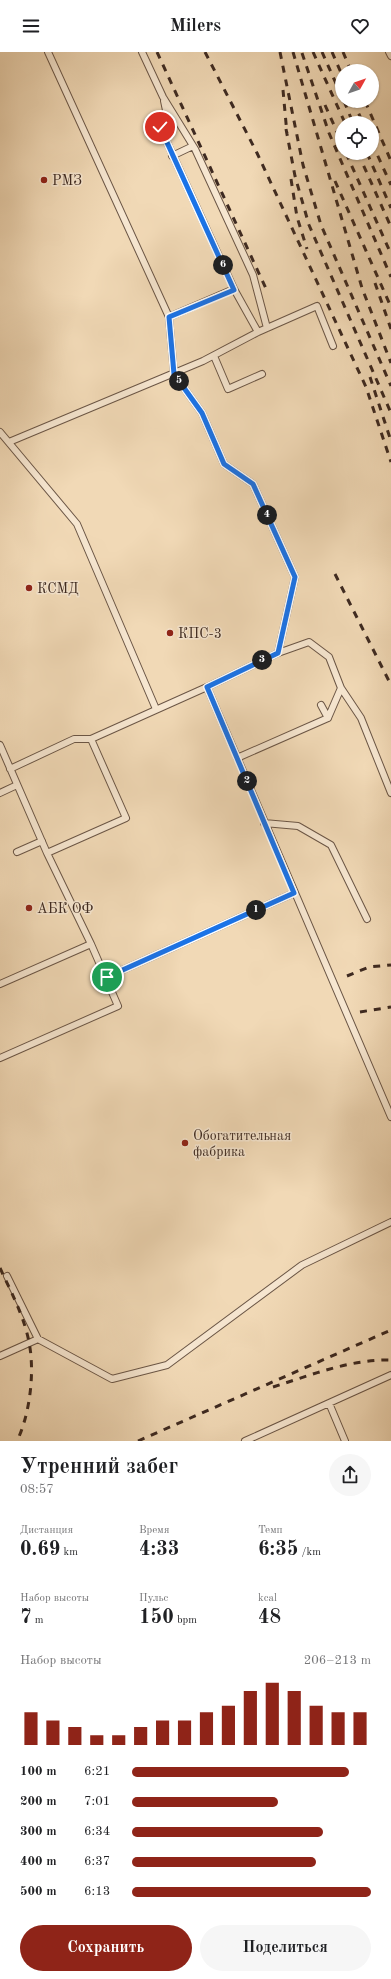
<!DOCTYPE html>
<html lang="ru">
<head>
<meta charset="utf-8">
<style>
  :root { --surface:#fff; --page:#f6f6f6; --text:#202124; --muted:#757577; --accent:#8f2418 }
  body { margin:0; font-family:"Old Standard TT",serif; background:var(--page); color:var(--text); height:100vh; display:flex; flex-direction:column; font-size:15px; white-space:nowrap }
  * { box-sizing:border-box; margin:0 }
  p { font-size:13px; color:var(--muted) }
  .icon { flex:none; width:22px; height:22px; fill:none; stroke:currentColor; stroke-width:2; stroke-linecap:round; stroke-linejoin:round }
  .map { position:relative; height:1389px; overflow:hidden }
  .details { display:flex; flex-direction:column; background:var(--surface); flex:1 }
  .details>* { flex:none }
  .needle { width:26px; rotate:50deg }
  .fabs { position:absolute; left:335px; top:12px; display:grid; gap:8px }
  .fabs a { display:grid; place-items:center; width:44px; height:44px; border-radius:50%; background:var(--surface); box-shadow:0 1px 3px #0004; font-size:20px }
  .pin { position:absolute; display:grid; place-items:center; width:34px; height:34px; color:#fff; margin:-17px; border:2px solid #fff; border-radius:50%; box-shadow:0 1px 4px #0007 }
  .km { position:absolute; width:20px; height:20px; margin:-10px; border-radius:50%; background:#222; color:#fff; font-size:11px; line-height:20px; text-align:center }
  .round { display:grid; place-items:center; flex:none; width:42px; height:42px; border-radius:21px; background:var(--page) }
  .overview { display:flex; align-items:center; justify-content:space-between; height:68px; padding:0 20px }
  h1 { font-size:22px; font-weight:600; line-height:30px }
  .figures { display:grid; grid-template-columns:repeat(3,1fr); gap:6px; height:68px; padding:4px 20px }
  .figures div { display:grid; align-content:center }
  .figures b { font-size:20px; font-weight:600 }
  .figures small { font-size:11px; font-weight:400 }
  .figures p { font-size:11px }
  .chart { height:112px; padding:8px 20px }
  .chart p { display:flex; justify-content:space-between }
  .chart svg { width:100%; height:72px; margin-top:4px; stroke:var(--accent); stroke-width:6 }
  .cta { display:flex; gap:8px; margin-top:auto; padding:8px 20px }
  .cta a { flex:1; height:46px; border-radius:24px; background:var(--accent); color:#fff; font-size:16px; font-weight:600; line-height:46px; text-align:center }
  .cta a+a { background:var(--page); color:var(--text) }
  ul { padding:0 20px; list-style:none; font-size:13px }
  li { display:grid; grid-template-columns:64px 48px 1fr; align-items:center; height:30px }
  li i { height:10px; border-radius:5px; background:var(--accent) }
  header { display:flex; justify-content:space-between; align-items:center; height:52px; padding:0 20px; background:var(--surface); font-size:18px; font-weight:600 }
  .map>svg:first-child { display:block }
</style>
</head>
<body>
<header><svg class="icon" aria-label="menu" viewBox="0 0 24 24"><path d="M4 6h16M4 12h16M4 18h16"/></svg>Milers<svg class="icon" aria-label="heart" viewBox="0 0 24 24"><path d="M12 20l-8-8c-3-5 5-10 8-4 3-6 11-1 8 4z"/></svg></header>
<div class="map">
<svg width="391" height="1389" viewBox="0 0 391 1389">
  <rect width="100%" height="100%" fill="#f1d9b6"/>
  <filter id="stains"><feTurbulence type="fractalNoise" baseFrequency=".005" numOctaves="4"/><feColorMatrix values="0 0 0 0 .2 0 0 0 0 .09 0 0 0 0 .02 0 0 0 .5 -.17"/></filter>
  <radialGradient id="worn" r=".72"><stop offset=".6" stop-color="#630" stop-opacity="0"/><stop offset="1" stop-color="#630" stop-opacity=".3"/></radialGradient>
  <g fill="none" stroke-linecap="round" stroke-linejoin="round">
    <defs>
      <path id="lane" d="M48,0l121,265 5,57 28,39 22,51 29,20 42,93 -17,76
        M142,0l21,45 32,52 58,126 14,53
        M389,0l2,4
        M164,49l4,19 -8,7 74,162 24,43
        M172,104l21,-10
        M169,265l65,-28
        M214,304l14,33 34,-15
        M0,380l77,92 79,185
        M9,390l194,-81 55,-29 59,-26 16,40
        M207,635l184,430
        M341,636l20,30 30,75
        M0,693l47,108 44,91 -91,40
        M237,706l91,-40 -7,-13
        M10,717l64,-30h17l116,-52 71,-34 31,-11 20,15 12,31 -13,30
        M0,741l17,-8
        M264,771l34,3 33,19 36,74
        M17,800l25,-11
        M47,801l79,-35 -35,-79
        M107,925l187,-84
        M0,1006l118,-52 -27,-62
        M7,1224l31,63
        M0,1304l38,-17 74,40 55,-14 135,-100 89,-43
        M329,1351l16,38
        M245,1389l146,-66"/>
    </defs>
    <use href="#lane" stroke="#6b5646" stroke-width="8"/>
    <use href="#lane" stroke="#f6e6d0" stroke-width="6"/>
    <path stroke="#3e2a21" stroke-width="3" stroke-dasharray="7 7" stroke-linecap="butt" d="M157,0l111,241
      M205,0l52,101 109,234 25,75
      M280,0l23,113 18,60 70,161
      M293,0l69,236 29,75
      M313,0l32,71
      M322,0l20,45
      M332,0l10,23
      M343,0l8,19
      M302,1l27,80 62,144
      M283,38l4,44
      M344,49l9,22
      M353,49l10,22
      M365,49l26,60
      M325,53l17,38
      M286,77l9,47 14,49 82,188
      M372,91l19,42
      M346,101l45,101
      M358,101l33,74
      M367,101l24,55
      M291,127l6,38 10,32
      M335,129l56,126
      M375,231l16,46
      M370,325l20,61
      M335,522l56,111
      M347,924l22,-9 22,-2
      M360,960l31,-5
      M0,1216c11,24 24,48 29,74 6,30 1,72 -12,99
      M273,1335c38,-12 78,-28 118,-27
      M138,1389l253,-111"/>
  </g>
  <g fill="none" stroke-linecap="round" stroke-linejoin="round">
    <defs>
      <path id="route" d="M107,925l187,-84 -87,-206 71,-34 17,-76 -42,-93 -29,-20 -22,-51 -28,-39 -5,-57 65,-27 -74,-163"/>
    </defs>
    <use href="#route" stroke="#fff" stroke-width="8"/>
    <use href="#route" stroke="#1a73e8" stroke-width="5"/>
  </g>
  <g fill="#8f2418" stroke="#f6e6d0" stroke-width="1.5">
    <circle cx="44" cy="128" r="4"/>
    <circle cx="29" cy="536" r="4"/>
    <circle cx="170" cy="581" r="4"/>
    <circle cx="29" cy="856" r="4"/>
    <circle cx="185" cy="1091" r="4"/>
  </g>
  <g text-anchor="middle" stroke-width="3" stroke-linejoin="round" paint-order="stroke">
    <g font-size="14" fill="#3e2a21" stroke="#f6e6d0" text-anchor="start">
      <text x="52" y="133">РМЗ</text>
      <text x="37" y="541">КСМД</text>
      <text x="178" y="586">КПС-3</text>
      <text x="37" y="861">АБК ОФ</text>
      <text x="193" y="1088">Обогатительная<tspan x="193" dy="16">фабрика</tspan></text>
    </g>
  </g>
  <rect width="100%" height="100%" filter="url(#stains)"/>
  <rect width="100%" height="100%" fill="url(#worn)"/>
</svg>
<div class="fabs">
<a><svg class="needle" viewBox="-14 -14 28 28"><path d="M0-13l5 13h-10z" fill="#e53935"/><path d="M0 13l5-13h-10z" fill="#757577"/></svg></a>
<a><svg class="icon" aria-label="locate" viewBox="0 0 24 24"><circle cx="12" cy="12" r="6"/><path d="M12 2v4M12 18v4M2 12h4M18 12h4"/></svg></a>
</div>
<div class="pin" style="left:107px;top:925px;background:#1e9e55"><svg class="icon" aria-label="arrive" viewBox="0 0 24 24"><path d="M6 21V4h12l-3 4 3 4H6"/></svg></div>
<div class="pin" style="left:160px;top:75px;background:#d93025"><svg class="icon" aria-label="check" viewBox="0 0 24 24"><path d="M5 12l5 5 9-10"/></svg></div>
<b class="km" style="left:256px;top:858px">1</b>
<b class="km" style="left:247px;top:729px">2</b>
<b class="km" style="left:262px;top:608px">3</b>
<b class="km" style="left:267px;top:463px">4</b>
<b class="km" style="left:179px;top:329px">5</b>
<b class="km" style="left:223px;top:213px">6</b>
</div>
<section class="details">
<div class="overview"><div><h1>Утренний забег</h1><p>08:57</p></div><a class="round"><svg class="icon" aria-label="share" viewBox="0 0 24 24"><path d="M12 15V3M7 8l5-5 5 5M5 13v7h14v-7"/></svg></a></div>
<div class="figures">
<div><p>Дистанция</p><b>0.69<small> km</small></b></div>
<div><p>Время</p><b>4:33</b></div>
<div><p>Темп</p><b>6:35<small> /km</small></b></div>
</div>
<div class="figures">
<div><p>Набор высоты</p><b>7<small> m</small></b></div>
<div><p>Пульс</p><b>150<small> bpm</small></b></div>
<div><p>kcal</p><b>48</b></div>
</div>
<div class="chart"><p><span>Набор высоты</span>206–213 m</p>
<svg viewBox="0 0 160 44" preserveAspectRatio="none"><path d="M5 44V24M15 44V29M25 44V33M35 44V38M45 44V38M55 44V33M65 44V29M75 44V29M85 44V24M95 44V20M105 44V11M115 44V6M125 44V11M135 44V20M145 44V24M155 44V24"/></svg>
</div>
<ul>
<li><b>100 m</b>6:21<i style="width:91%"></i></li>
<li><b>200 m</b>7:01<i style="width:61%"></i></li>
<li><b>300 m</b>6:34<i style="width:80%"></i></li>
<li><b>400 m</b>6:37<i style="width:77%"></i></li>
<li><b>500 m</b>6:13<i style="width:100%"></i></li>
</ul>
<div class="cta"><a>Сохранить</a><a>Поделиться</a></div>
</section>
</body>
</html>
